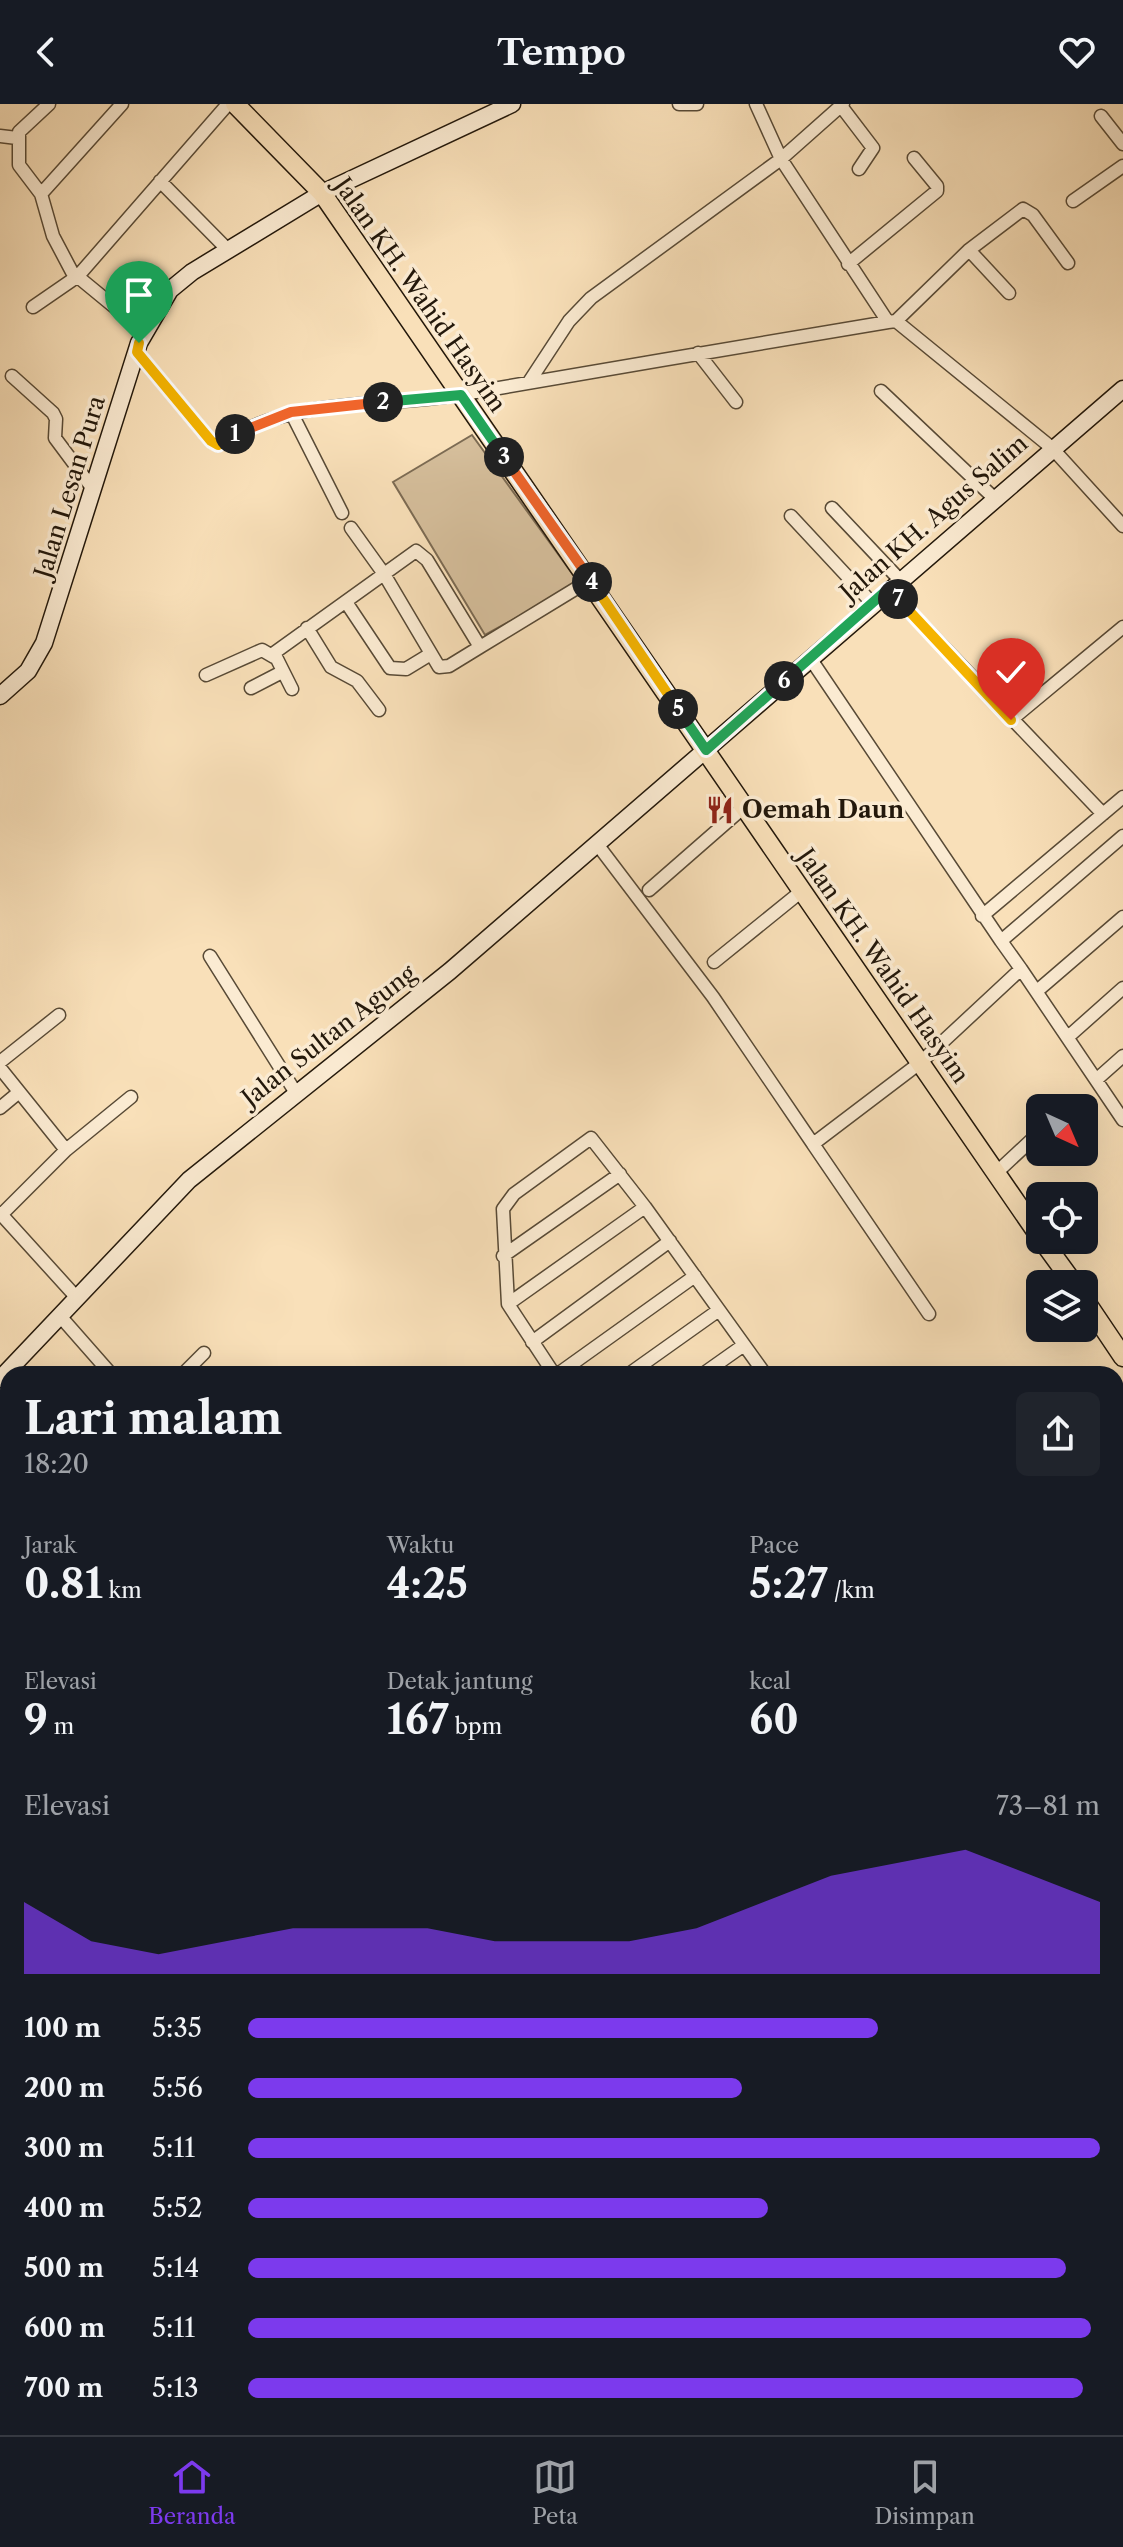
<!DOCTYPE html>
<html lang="id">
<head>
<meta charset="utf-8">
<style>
  :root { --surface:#171b24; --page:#20242c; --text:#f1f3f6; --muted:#9ea1a6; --line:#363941; --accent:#7c3aed }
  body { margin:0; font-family:"Libre Caslon Text",serif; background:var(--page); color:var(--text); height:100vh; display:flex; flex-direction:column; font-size:30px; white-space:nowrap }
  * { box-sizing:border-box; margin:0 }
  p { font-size:26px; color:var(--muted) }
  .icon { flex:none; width:44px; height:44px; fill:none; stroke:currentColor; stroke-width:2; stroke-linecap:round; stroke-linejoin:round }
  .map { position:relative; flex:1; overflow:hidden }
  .side { position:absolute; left:0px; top:1262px; width:1124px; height:1070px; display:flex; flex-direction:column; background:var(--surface); border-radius:24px 24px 0 0; box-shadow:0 8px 32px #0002 }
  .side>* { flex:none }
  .needle { width:52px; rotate:136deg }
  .buttons { position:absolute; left:1026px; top:990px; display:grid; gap:16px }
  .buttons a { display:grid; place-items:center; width:72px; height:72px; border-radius:12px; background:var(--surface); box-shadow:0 8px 32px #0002; font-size:40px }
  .pin { position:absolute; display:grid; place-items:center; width:68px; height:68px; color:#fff; margin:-82px -34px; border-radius:50% 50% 50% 0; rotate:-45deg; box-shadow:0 0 8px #0007 }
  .pin .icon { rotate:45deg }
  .km { position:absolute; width:40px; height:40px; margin:-20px; border-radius:50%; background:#222; color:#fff; font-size:22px; line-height:40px; text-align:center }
  .round { display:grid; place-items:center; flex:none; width:84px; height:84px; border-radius:12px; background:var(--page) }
  .summary { display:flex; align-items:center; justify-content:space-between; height:136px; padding:0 24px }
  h1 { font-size:44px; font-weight:700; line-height:60px }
  .figures { display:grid; grid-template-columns:repeat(3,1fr); gap:12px; height:136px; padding:8px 24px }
  .figures div { display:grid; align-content:center }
  .figures b { font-size:40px; font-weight:700 }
  .figures small { font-size:22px; font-weight:400 }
  .figures p { font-size:22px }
  .chart { height:224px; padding:16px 24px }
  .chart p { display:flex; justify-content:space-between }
  .chart svg { width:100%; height:144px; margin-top:8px; fill:var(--accent); opacity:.7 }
  ul { padding:0 24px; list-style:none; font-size:26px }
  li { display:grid; grid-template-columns:128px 96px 1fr; align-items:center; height:60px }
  li i { height:20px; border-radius:10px; background:var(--accent) }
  header { display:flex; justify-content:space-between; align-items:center; height:104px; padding:0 24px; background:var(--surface); font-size:36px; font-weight:700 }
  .tabs { display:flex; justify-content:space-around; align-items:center; height:112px; border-top:2px solid var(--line); background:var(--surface); font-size:22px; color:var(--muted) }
  .tabs a { display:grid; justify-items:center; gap:4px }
  .tabs .current { color:var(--accent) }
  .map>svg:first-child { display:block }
</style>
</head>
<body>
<header><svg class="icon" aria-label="back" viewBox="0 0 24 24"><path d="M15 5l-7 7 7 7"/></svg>Tempo<svg class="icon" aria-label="heart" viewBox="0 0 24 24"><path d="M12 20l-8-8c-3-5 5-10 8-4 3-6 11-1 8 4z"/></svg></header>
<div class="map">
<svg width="1123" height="2331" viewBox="0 0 1123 2331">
  <rect width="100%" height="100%" fill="#f9e0b9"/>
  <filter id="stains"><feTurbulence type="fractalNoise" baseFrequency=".0025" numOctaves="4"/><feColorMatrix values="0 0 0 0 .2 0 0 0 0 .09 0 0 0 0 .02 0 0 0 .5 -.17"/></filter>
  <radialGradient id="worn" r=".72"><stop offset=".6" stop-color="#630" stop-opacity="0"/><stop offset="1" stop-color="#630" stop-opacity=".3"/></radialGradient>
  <path fill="#d5be9b" stroke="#7c6b53" stroke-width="2" d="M472,331l107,148 -94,52 -92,-153z"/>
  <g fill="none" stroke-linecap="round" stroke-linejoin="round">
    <path stroke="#786750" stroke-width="3" d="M1116,2322l7,5"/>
    <defs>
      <path id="street" d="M49,0l-30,28v33l22,29 12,42 19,36 73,60
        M679,0h18
        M756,0l25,55 107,163 8,-1 156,127 71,78
        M841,2l32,42 -14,21
        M1101,12l22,28
        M0,32l17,2
        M160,77l69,70
        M41,90l81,-90
        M1073,97l50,-35
        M969,146l40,43
        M848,160l89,-73v-5l-23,-28
        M33,203l45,-31 150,-172
        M896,217l73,-71 54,-41 10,6 35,48
        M137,248l74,89 7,4c77,-51 159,-36 246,-51 141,-24 283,-49 424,-72
        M698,249l38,49
        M12,272l41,37 3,6 -1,19 38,51
        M529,278l40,-61 22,-23 190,-139 62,-55
        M881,287l113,107
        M291,308l51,101
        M832,404l67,71
        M791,412l81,87
        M351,424l33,46 55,93 10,-1 31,-19
        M888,485l215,225
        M346,498l44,66 16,1 23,-14
        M307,524l24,39 26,14 22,29
        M810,554l191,283
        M206,571l56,-25 12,7
        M251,584l31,-16
        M292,585l-18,-36 142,-102 11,9 53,87 110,-67
        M1011,616l112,-93
        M597,740l116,153 100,147
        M649,786l95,-83
        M982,812l141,-119
        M210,852l86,137
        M714,858l89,-72
        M1021,865l-20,-28 122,-105
        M1037,887l86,-74
        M1068,933l55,-49
        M0,958l59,-47
        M0,964l66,82
        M1096,976l27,-24
        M0,1004l18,-15
        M995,1070l45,-42
        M0,1109l77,85
        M0,1112l66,-66 65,-53
        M503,1152l117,-82
        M508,1200l137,-97
        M929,1210l-116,-170 108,-82 100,-93 102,151
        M60,1212l51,58
        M532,1238l138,-101
        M183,1270l21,-21
        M554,1270l-46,-70 -5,-95 11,-15 77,-56 54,69 120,167
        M558,1270l137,-98
        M629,1270l90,-64
        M703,1270l41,-29
        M1116,1295l7,-5
        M1116,1463l7,-6
        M1116,1481l7,10
        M1116,1764l7,10
        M0,1803l8,-7
        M1116,1819l7,-6
        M0,1836l8,11
        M1116,1874l7,-5
        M1116,1931l7,-4
        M1116,1976l7,7
        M1116,2009l7,7
        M1116,2081l4,-3
        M775,2331l7,-7
        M928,2331l7,-7
        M1048,2331l5,-7"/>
      <path id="secondary" d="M0,592l28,-25 16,-28 95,-300 31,-53 22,-18 130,-79 190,-89
        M0,1275l189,-199 261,-209 673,-582
        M0,1615l8,2
        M1017,2324l8,7"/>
      <path id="primary" d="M235,0l87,89 718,1044
        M1042,1136l32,44
        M1084,1195l39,58"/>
    </defs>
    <use href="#street" stroke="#584a36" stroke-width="15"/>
    <use href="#secondary" stroke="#23180b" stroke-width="19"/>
    <use href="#primary" stroke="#23180b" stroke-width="21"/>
    <use href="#street" stroke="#fbebd2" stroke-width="12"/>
    <use href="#secondary" stroke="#fbebd2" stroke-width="16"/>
    <use href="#primary" stroke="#f9e0b9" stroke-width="18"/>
  </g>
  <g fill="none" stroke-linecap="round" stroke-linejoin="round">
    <defs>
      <path id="split-1" d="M139,239l-2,9 74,89 7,4 17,-11"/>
      <path id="split-2" d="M235,330l56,-22 92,-10"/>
      <path id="split-3" d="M383,298l78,-7 43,62"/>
      <path id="split-4" d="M504,353l88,125"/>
      <path id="split-5" d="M592,478l86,127"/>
      <path id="split-6" d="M678,605l28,41 78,-69"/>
      <path id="split-7" d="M784,577l104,-92 10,10"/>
      <path id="split-8" d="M898,495l113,121"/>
    </defs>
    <use href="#split-1" stroke="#fff" stroke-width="16"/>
    <use href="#split-2" stroke="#fff" stroke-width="16"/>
    <use href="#split-3" stroke="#fff" stroke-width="16"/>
    <use href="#split-4" stroke="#fff" stroke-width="16"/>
    <use href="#split-5" stroke="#fff" stroke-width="16"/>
    <use href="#split-6" stroke="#fff" stroke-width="16"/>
    <use href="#split-7" stroke="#fff" stroke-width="16"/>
    <use href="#split-8" stroke="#fff" stroke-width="16"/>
    <use href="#split-1" stroke="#f5b400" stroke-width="10"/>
    <use href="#split-2" stroke="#f0652b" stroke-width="10"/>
    <use href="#split-3" stroke="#22a559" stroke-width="10"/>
    <use href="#split-4" stroke="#f0652b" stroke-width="10"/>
    <use href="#split-5" stroke="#f5b400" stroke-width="10"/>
    <use href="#split-6" stroke="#22a559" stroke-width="10"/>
    <use href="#split-7" stroke="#22a559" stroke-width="10"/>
    <use href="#split-8" stroke="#f5b400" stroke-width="10"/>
  </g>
  <defs>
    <symbol id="restaurant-bare" viewBox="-9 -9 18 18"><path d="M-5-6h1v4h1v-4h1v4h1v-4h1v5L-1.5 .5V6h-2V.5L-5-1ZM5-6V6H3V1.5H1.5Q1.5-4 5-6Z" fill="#8f2418" stroke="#fbebd2" stroke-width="2.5" paint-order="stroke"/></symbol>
  </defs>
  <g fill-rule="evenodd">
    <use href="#restaurant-bare" x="700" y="686" width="40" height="40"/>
  </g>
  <g text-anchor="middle" stroke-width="7" stroke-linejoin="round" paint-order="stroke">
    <g font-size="24" fill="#23180b" stroke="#fbebd2">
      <text transform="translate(420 191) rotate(55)" y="8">Jalan KH. Wahid Hasyim</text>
      <text transform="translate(70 383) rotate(-73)" y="8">Jalan Lesan Pura</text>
      <text transform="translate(934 414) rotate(-41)" y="8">Jalan KH. Agus Salim</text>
      <text transform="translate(883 862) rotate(55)" y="8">Jalan KH. Wahid Hasyim</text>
      <text transform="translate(329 932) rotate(-38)" y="8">Jalan Sultan Agung</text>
    </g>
    <g font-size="24" font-weight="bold" fill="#23180b" stroke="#fbebd2" text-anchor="start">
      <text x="742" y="714">Oemah Daun</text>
    </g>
  </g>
  <rect width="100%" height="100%" filter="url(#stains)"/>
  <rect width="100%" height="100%" fill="url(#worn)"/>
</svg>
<div class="buttons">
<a><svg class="needle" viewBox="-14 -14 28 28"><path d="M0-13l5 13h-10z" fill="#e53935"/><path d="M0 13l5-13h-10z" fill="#9ea1a6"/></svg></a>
<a><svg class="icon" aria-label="locate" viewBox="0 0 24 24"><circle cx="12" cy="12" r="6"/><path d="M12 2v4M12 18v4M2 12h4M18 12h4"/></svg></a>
<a><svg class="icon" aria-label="layers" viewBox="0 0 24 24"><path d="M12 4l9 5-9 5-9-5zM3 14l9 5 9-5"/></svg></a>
</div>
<div class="pin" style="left:139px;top:239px;background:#1e9e55"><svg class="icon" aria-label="arrive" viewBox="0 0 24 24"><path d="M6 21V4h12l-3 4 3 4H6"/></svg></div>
<div class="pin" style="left:1011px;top:616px;background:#d93025"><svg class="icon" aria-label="check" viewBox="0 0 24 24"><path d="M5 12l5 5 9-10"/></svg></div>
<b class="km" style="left:235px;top:330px">1</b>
<b class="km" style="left:383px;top:298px">2</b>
<b class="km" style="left:504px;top:353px">3</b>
<b class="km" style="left:592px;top:478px">4</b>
<b class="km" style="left:678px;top:605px">5</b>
<b class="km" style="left:784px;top:577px">6</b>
<b class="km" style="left:898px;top:495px">7</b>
<section class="side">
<div class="summary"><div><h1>Lari malam</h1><p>18:20</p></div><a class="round"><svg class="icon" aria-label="share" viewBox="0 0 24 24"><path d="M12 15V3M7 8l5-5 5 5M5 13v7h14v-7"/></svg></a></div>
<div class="figures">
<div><p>Jarak</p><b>0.81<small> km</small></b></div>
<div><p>Waktu</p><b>4:25</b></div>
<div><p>Pace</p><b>5:27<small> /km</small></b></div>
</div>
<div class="figures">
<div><p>Elevasi</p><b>9<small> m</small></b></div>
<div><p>Detak jantung</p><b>167<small> bpm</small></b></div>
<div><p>kcal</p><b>60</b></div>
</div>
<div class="chart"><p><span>Elevasi</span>73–81 m</p>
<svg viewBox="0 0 160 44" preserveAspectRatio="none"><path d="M0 44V22L10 34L20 38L30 34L40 30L50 30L60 30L70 34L80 34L90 34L100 30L110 22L120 14L130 10L140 6L150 14L160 22V44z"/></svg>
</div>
<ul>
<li><b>100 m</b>5:35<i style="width:74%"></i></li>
<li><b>200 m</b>5:56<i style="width:58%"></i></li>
<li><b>300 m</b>5:11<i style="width:100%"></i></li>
<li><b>400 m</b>5:52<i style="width:61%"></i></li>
<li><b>500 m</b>5:14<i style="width:96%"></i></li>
<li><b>600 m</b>5:11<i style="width:99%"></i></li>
<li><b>700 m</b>5:13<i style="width:98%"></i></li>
</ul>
</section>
</div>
<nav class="tabs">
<a class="current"><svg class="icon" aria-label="home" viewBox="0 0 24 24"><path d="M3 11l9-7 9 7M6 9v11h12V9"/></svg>Beranda</a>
<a><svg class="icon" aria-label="map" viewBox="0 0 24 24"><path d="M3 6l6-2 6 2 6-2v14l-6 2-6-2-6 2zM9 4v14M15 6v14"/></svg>Peta</a>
<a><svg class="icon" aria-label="saved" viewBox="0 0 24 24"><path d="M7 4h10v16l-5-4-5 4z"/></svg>Disimpan</a>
</nav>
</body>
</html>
